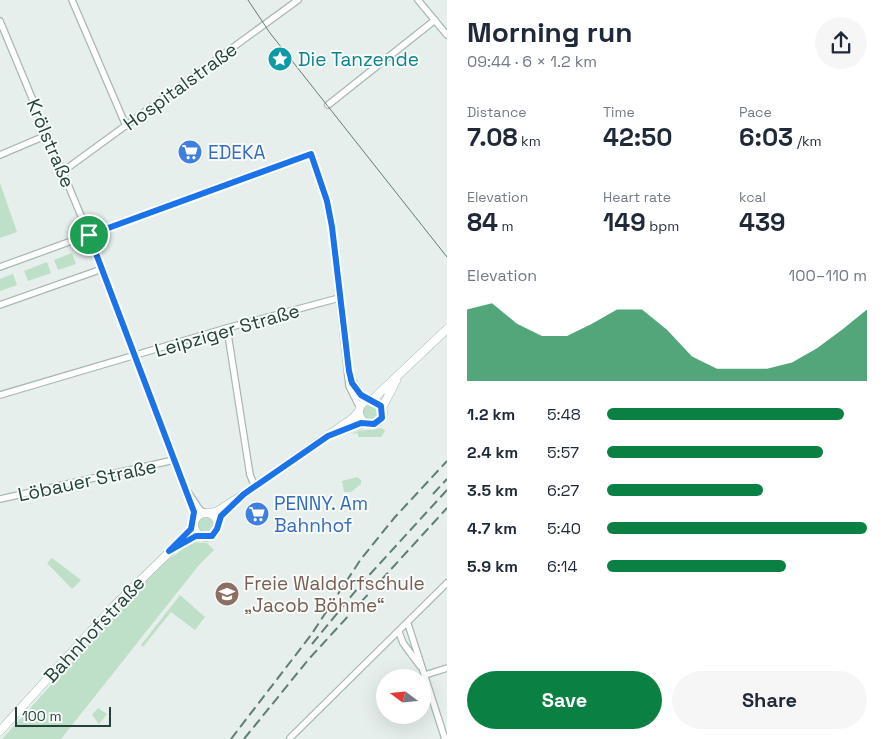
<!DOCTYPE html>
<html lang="en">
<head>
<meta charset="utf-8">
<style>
  :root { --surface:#fff; --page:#f6f6f7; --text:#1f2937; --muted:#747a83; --accent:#0b8043 }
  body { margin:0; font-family:"Space Grotesk",sans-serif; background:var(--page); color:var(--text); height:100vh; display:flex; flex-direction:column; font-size:19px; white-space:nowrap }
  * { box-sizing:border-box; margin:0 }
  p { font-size:16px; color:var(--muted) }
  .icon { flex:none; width:28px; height:28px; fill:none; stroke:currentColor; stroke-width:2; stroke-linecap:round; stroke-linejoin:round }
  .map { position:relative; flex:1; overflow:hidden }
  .sheet { display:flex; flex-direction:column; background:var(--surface); width:440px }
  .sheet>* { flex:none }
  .needle { width:32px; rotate:286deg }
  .buttons { position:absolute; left:376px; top:669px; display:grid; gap:10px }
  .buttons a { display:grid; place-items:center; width:55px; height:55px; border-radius:50%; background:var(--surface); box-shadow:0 5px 20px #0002; font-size:25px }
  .scale { position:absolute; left:15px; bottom:12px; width:96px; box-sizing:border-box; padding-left:5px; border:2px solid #24423a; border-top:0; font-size:14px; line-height:18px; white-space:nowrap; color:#24423a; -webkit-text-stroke:4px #f7fbf9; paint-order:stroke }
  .pin { position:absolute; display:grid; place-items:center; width:42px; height:42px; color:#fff; margin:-21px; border:2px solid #fff; border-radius:50%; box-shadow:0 1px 5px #0007 }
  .round { display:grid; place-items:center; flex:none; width:52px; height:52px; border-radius:26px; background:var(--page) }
  .head { display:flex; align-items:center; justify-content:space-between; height:85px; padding:0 20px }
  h1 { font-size:28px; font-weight:800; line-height:38px }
  .metrics { display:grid; grid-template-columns:repeat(3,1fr); gap:8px; height:85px; padding:5px 20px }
  .metrics div { display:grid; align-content:center }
  .metrics b { font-size:25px; font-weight:800 }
  .metrics small { font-size:14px; font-weight:400 }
  .metrics p { font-size:14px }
  .chart { height:140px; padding:10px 20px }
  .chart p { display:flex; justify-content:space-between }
  .chart svg { width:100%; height:90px; margin-top:5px; fill:var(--accent); opacity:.7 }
  .action { display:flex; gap:10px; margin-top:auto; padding:10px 20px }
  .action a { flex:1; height:58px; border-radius:30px; background:var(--accent); color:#fff; font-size:20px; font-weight:800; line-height:58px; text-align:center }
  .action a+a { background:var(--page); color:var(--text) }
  ul { padding:0 20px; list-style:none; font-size:16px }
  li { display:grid; grid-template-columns:80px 60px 1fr; align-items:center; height:38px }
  li i { height:12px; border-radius:6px; background:var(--accent) }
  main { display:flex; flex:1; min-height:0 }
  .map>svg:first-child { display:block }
</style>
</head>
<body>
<main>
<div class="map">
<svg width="447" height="739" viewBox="0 0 447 739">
  <rect width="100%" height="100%" fill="#e6efeb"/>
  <path fill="#bfe0c8" d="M0,183l17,49 -17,6z
    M72,253l4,11 -18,6 -4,-10z
    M47,262l4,11 -23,8 -4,-10z
    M13,274l4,11 -17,6v-12z
    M363 413a8 8 0 1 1 16 0a8 8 0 1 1-16 0Z
    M382,428l3,3 -4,6h-23v-4l-6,1c7,-6 21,-3 30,-6z
    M357,477l4,3v4l-10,8h-7l-2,-11z
    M197 525a8 8 0 1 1 16 0a8 8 0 1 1-16 0Z
    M193,542l14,1 7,7 -15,15 -138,174h-59l108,-119 11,-16 1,1 9,-11 32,-31z
    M52,558l29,22 -9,9 -25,-26z
    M180,595l25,22 -10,13 -24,-18 -28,35 -2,-2z
    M98,708l9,6 -8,10 -7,-9z"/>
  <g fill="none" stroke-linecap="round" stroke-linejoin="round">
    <defs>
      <path id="minor" d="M72,0l54,126
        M418,0l29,35
        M0,21l89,214 105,277v9
        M328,105l107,-85
        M0,155l47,-20
        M62,172l236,-172
        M0,267l311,-113 16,47 5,26 17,159 11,22
        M0,305l102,-36
        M227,328l23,147 5,12
        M351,378l10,17 8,5
        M0,395l227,-67 112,-30
        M188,492l12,18 6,3
        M0,499l174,-39
        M408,624l37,115
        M399,632l4,11 17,23
        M425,675l22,-7
        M290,738l157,-155"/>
      <path id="secondary" d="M359 412a12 12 0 1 1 24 0a12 12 0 1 1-24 0Z
        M372,400l75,-71
        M382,408l14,-27
        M339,432l26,-9
        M194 525a12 12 0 1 1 24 0a12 12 0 1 1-24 0Z
        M209,513l7,-1 28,-18 109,-76 6,-7
        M177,547l22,-12
        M0,731l112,-123 77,-75 4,-8"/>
    </defs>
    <use href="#minor" stroke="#a8b8b2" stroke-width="8"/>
    <use href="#secondary" stroke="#a4bbb3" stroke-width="9"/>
    <use href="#minor" stroke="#fff" stroke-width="5.5"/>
    <use href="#secondary" stroke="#fff" stroke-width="8"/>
    <path stroke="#5f7d75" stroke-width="1" d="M248,0l22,33 177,224"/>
    <path stroke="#5f7d75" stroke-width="2" stroke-dasharray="10 5" stroke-linecap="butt" d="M433,494l14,-15
      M312,644l50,-61 85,-93
      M231,739l80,-104 50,-76 34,-42 52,-56
      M244,739l64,-79 139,-152"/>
  </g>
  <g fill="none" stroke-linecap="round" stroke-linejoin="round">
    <defs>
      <path id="route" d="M311,154l16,47 5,26 17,144 3,12 9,12 20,11 1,12 -8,6 -13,-1 -33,13 -84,58 -23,22 -4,13 -5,7h-16l-27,15 22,-22 3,-17 -105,-277z"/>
    </defs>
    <use href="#route" stroke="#fff" stroke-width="10"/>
    <use href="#route" stroke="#1a73e8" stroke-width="6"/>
  </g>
  <defs>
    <symbol id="sight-disc" viewBox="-11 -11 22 22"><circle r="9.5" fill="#0f9aa8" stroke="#f7fbf9"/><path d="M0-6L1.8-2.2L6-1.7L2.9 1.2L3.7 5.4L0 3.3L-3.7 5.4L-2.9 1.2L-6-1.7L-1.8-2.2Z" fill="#fff"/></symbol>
    <symbol id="supermarket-disc" viewBox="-11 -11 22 22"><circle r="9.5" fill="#3f7fe0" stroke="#f7fbf9"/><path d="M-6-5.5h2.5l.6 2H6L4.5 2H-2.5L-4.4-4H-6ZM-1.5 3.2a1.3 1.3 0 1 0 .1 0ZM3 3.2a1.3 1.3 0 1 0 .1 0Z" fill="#fff"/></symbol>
    <symbol id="school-disc" viewBox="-11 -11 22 22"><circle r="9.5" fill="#8d6e63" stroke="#f7fbf9"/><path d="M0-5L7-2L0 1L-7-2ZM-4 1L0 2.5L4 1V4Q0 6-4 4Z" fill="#fff"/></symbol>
  </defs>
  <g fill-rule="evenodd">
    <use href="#sight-disc" x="266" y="45" width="28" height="28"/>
    <use href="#supermarket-disc" x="176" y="138" width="28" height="28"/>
    <use href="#supermarket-disc" x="243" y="500" width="28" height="28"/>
    <use href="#school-disc" x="213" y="580" width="28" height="28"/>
  </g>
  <g text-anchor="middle" stroke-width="4" stroke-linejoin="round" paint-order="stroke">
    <g font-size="19" fill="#0d838f" stroke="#f7fbf9" text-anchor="start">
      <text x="298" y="66">Die Tanzende</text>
    </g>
    <g font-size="19" fill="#24423a" stroke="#f7fbf9">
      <text transform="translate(180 86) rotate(-36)" y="7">Hospitalstraße</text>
      <text transform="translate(51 143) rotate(67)" y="7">Krölstraße</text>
      <text transform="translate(227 330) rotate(-16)" y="7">Leipziger Straße</text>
      <text transform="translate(87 480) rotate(-12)" y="7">Löbauer Straße</text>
      <text transform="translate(94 629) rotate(-47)" y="7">Bahnhofstraße</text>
    </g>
    <g font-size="19" fill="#366cbe" stroke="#f7fbf9" text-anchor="start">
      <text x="208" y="159">EDEKA</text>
      <text x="274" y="510">PENNY. Am<tspan x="274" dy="22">Bahnhof</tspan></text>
    </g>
    <g font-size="19" fill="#785e54" stroke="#f7fbf9" text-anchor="start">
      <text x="244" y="590">Freie Waldorfschule<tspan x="244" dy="22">„Jacob Böhme“</tspan></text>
    </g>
  </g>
</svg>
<div class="buttons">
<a><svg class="needle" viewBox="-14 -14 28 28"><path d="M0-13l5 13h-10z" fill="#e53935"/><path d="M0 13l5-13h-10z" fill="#747a83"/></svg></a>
</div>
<div class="scale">100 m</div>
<div class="pin" style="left:89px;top:235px;background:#1e9e55"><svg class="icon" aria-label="arrive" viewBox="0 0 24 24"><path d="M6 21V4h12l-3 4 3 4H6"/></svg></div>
</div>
<section class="sheet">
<div class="head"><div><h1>Morning run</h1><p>09:44 · 6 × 1.2 km</p></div><a class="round"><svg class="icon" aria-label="share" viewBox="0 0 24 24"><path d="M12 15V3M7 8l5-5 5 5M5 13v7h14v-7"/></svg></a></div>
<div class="metrics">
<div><p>Distance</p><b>7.08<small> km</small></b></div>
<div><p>Time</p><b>42:50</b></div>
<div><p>Pace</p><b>6:03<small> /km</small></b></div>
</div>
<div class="metrics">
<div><p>Elevation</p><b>84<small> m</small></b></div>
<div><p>Heart rate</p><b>149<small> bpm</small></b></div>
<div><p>kcal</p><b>439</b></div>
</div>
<div class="chart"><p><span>Elevation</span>100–110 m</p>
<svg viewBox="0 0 160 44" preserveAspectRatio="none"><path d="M0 44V9L10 6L20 16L30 22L40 22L50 16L60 9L70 9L80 19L90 32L100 38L110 38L120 38L130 35L140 28L150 19L160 9V44z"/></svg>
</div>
<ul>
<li><b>1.2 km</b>5:48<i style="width:91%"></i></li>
<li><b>2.4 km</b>5:57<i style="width:83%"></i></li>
<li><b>3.5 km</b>6:27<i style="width:60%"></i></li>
<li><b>4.7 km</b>5:40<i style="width:100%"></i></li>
<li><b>5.9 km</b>6:14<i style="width:69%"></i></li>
</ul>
<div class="action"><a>Save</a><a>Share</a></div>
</section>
</main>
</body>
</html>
